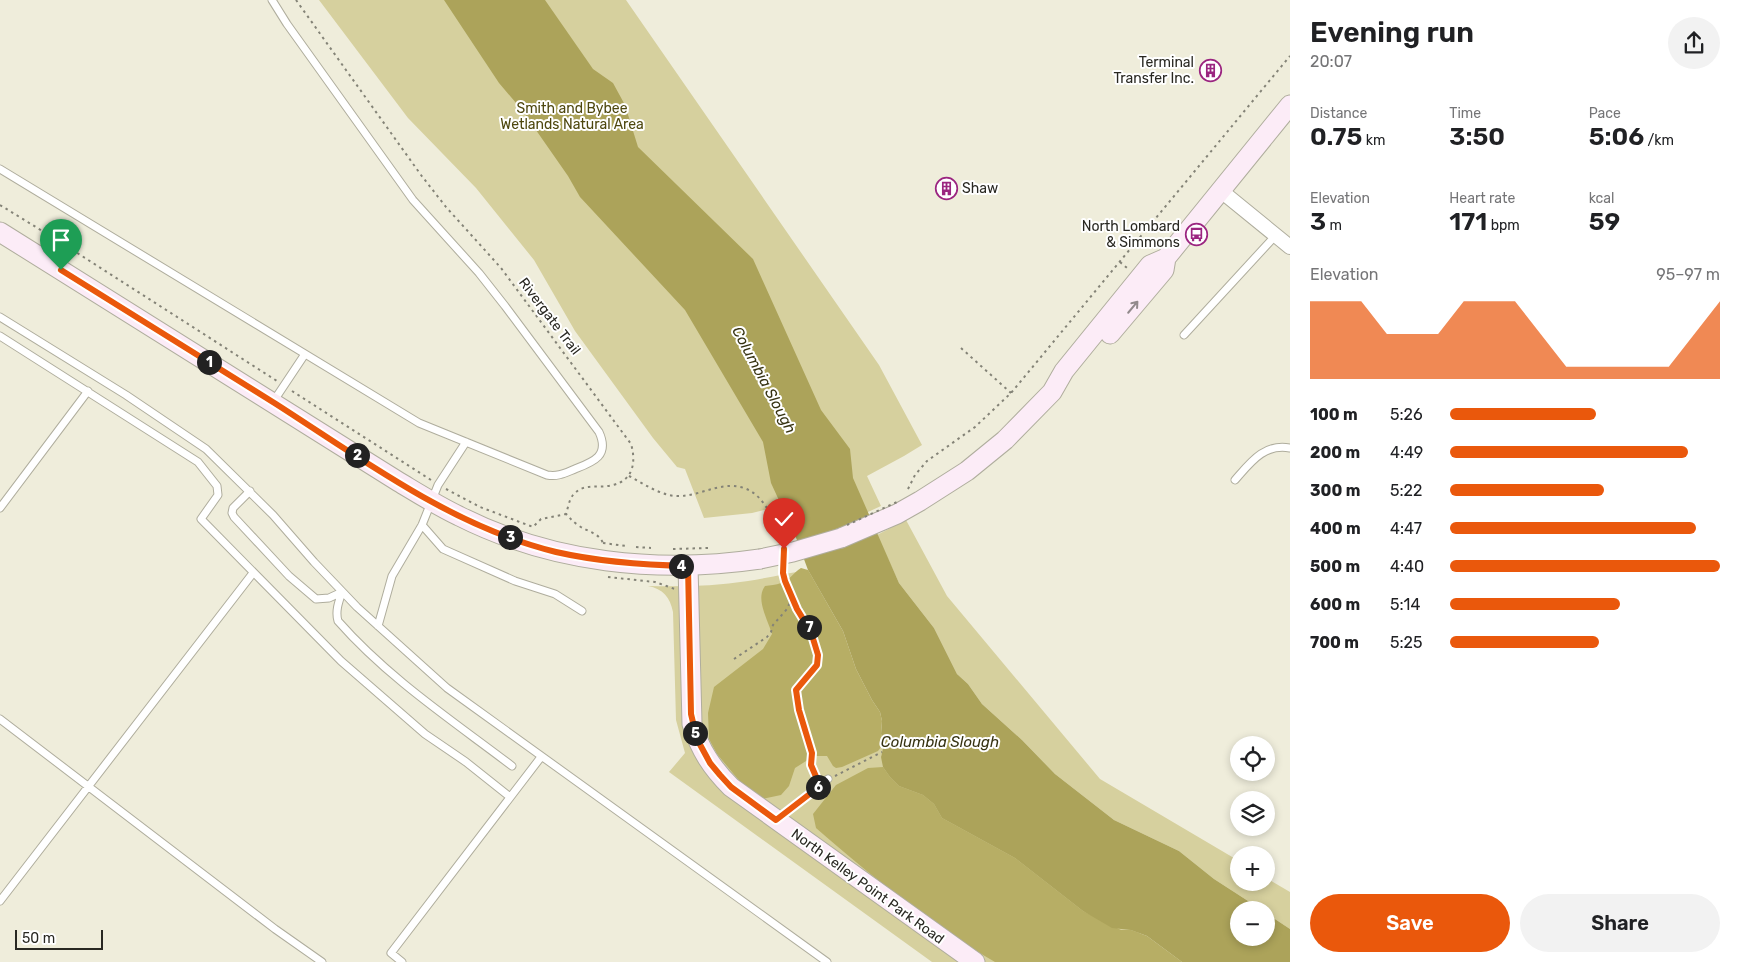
<!DOCTYPE html>
<html lang="en">
<head>
<meta charset="utf-8">
<style>
  :root { --surface:#fff; --page:#f2f2f2; --text:#202124; --muted:#757577; --accent:#ea580c }
  body { margin:0; font-family:Rubik,sans-serif; background:var(--page); color:var(--text); height:100vh; display:flex; flex-direction:column; font-size:19px; white-space:nowrap }
  * { box-sizing:border-box; margin:0 }
  p { font-size:16px; color:var(--muted) }
  .icon { flex:none; width:28px; height:28px; fill:none; stroke:currentColor; stroke-width:2; stroke-linecap:round; stroke-linejoin:round }
  .map { position:relative; flex:1; overflow:hidden }
  .details { display:flex; flex-direction:column; background:var(--surface); width:450px }
  .details>* { flex:none }
  .buttons { position:absolute; left:1230px; top:736px; display:grid; gap:10px }
  .buttons a { display:grid; place-items:center; width:45px; height:45px; border-radius:50%; background:var(--surface); box-shadow:0 2px 8px #0003; font-size:25px }
  .scale { position:absolute; left:15px; bottom:12px; width:88px; box-sizing:border-box; padding-left:5px; border:2px solid #292822; border-top:0; font-size:14px; line-height:18px; white-space:nowrap; color:#292822; -webkit-text-stroke:4px #fff; paint-order:stroke }
  .pin { position:absolute; display:grid; place-items:center; width:42px; height:42px; color:#fff; margin:-51px -21px; border-radius:50% 50% 50% 0; rotate:-45deg; box-shadow:0 0 5px #0007 }
  .pin .icon { rotate:45deg }
  .km { position:absolute; width:25px; height:25px; margin:-12px; border-radius:50%; background:#222; color:#fff; font-size:14px; line-height:25px; text-align:center }
  .round { display:grid; place-items:center; flex:none; width:52px; height:52px; border-radius:26px; background:var(--page) }
  .headline { display:flex; align-items:center; justify-content:space-between; height:85px; padding:0 20px }
  h1 { font-size:28px; font-weight:600; line-height:38px }
  .figures { display:grid; grid-template-columns:repeat(3,1fr); gap:8px; height:85px; padding:5px 20px }
  .figures div { display:grid; align-content:center }
  .figures b { font-size:25px; font-weight:600 }
  .figures small { font-size:14px; font-weight:400 }
  .figures p { font-size:14px }
  .chart { height:140px; padding:10px 20px }
  .chart p { display:flex; justify-content:space-between }
  .chart svg { width:100%; height:90px; margin-top:5px; fill:var(--accent); opacity:.7 }
  .cta { display:flex; gap:10px; margin-top:auto; padding:10px 20px }
  .cta a { flex:1; height:58px; border-radius:30px; background:var(--accent); color:#fff; font-size:20px; font-weight:600; line-height:58px; text-align:center }
  .cta a+a { background:var(--page); color:var(--text) }
  ul { padding:0 20px; list-style:none; font-size:16px }
  li { display:grid; grid-template-columns:80px 60px 1fr; align-items:center; height:38px }
  li i { height:12px; border-radius:6px; background:var(--accent) }
  main { display:flex; flex:1; min-height:0 }
  .map>svg:first-child { display:block }
</style>
</head>
<body>
<main>
<div class="map">
<svg width="1290" height="962" viewBox="0 0 1290 962">
  <rect width="100%" height="100%" fill="#efeddb"/>
  <path fill="#d6d09e" d="M319,0h307l253,365 43,80 -18,11 -37,20 14,30 -24,11 -64,21 -12,-32 -29,7 -48,5 -19,-49 -8,-2 -24,-29 -78,-107 -41,-71 -58,-72 -68,-70z
    M906,520l41,76 153,183 139,82v21h27v-4l24,14v37l-24,-16v-3h-4l-48,-31 -35,-28 -65,-31 -59,-46 -33,-34 -40,-36 -14,-20 -11,-10 -23,-46 -35,-45 -22,-48z
    M808,570l18,32 58,141 -3,14 301,205h-250l-263,-190 16,-19 -9,-33 -3,-108c-3,-15 -10,-23 -25,-26 33,1 67,0 100,-5 20,-3 40,-8 60,-11z"/>
  <path fill="#b7ae65" d="M801,568l7,2 35,61 13,38 16,31 8,12 2,9 -1,13 3,9 -6,8 -36,16 -6,1 -3,-2 -6,-10h-13l-19,12 -6,18 -8,9 -19,4 -20,-15 -25,-30 -8,-15 -1,-26 6,-26 49,-38 9,-15c-4,-14 -17,-35 -7,-48 5,-1 11,-1 16,-3 8,-2 13,-11 20,-15z
    M883,767l7,10 9,9 24,9 11,9 8,14 73,40 68,53 38,19h10l16,6 35,26h-187c-63,-37 -124,-86 -179,-134l-3,-14 23,-29 32,-17z"/>
  <path fill="#aca35a" d="M444,0h101l48,69 20,14 12,22 13,42 115,112 68,151 29,39 3,29 46,105 35,45 23,46 11,10 14,20 40,36 33,34 59,46 65,31 35,28 48,31h-23v28h27v-25l24,16v33h-108l-35,-26 -16,-6 -19,-2 -29,-17 -68,-53 -73,-40 -8,-14 -11,-9 -24,-9 -9,-9 -7,-10 -2,-10 3,-14 -3,-9 1,-13 -2,-9 -8,-12 -16,-31 -13,-38 -35,-61 -13,-35 -24,-52 -8,-41 -78,-132 -105,-113 -12,-21 -46,-66 -23,-27z"/>
  <g fill="none" stroke-linecap="round" stroke-linejoin="round">
    <defs>
      <path id="lane" d="M0,169l419,254 128,52c11,2 18,-2 28,-6 18,-7 35,-13 24,-37l-94,-126 -26,-33 -66,-73 -126,-176 -15,-24
        M0,317l126,78 80,54 67,66 41,47 43,45 90,81 380,274
        M1184,335l92,-100
        M0,336l198,126 19,24 1,9 -17,24 140,142 84,73 41,28 44,35
        M273,402l32,-48
        M1235,480c15,-17 29,-37 55,-32
        M250,491l-17,17 -1,5 2,4 55,59 27,23 13,-1 13,-6
        M0,508l88,-117
        M422,525l21,24 72,32 40,13 27,17
        M342,592c-3,9 -7,19 -4,29 50,57 115,100 174,145
        M378,626l14,-50 30,-51 16,-40 28,-43
        M0,719l275,210 47,33
        M777,819l51,-40
        M0,901l253,-328
        M402,962l-11,-9 150,-196"/>
      <path id="street" d="M1220,190l70,57"/>
      <path id="secondary" d="M0,232l399,250c20,12 39,24 60,34 93,47 199,58 301,43
        M1110,334l54,-64 2,-12
        M841,538l56,-24 23,-13 47,-30 38,-31 47,-48 12,-21 86,-106 16,-7 124,-153
        M688,566l4,158c8,26 20,44 39,63l244,175"/>
    </defs>
    <use href="#lane" stroke="#afad9d" stroke-width="9"/>
    <use href="#street" stroke="#afad9d" stroke-width="16"/>
    <use href="#secondary" stroke="#afad9d" stroke-width="21"/>
    <path stroke="#848377" stroke-width="2" stroke-dasharray="2.5 4" stroke-linecap="butt" d="M296,0l125,175 25,32 55,61 130,176c5,17 3,36 -18,41 -14,4 -29,-3 -40,10 -4,5 -5,13 -7,19 4,4 7,8 12,11 9,7 20,7 25,18
      M0,205l57,35 220,141
      M1120,262l7,6
      M961,348l50,45
      M292,391l139,89
      M629,476c15,8 29,18 46,20 14,1 28,-5 41,-8 40,-10 53,19 64,50
      M446,489l34,18 53,20 8,-8 25,-5
      M908,489l7,-14 12,-14 48,-34 36,-34 279,-337
      M603,543l23,3
      M636,547l15,1
      M673,549l35,-1
      M608,577l47,5 20,7
      M792,598c7,16 33,50 25,68 -5,8 -14,17 -21,24l3,20 13,43 -1,12 5,11
      M734,659l33,-22 4,-5 2,-7 14,-16 5,-11 -7,-17 -1,-11
      M835,776l47,-24"/>
    <use href="#lane" stroke="#fff" stroke-width="7"/>
    <use href="#street" stroke="#fff" stroke-width="14"/>
    <use href="#secondary" stroke="#fcecf7" stroke-width="19"/>
    <defs>
      <path id="secondary-bridge" d="M760,559l33,-7 48,-14"/>
    </defs>
    <use href="#secondary-bridge" stroke="#afad9d" stroke-width="21" stroke-linecap="butt"/>
    <path stroke="#848377" stroke-width="2" stroke-dasharray="2.5 4" stroke-linecap="butt" d="M847,525l50,-23"/>
    <use href="#secondary-bridge" stroke="#fcecf7" stroke-width="19"/>
  </g>
  <defs><path id="oneway-shaft" d="M-6 0H5M1.5-3L5.5 0L1.5 3" fill="none" stroke-width="1.6" stroke-linecap="round" stroke-linejoin="round" transform="scale(1.25)"/></defs>
  <use stroke="#928a8c" href="#oneway-shaft" transform="translate(1133 307) rotate(-50)"/>
  <g fill="none" stroke-linecap="round" stroke-linejoin="round">
    <defs>
      <path id="route" d="M61,270c72,45 144,89 215,134 89,57 177,123 280,148 44,10 87,13 132,14l3,148 6,25 13,24 10,12 11,12 45,33 44,-34 -9,-21 1,-12 -13,-43 -3,-20 21,-25 1,-10 -7,-23 -14,-23 -12,-28 -2,-8 1,-24"/>
    </defs>
    <use href="#route" stroke="#fff" stroke-width="10"/>
    <use href="#route" stroke="#ea580c" stroke-width="6"/>
  </g>
  <defs>
    <symbol id="building-ring" viewBox="-11 -11 22 22"><circle r="9.5" fill="#fff" stroke="#9b2580" stroke-width="1.5"/><path d="M-4-6H4V6H1V3H-1V6H-4ZM-2.5-4.3h1.7v1.8h-1.7ZM.8-4.3h1.7v1.8H.8ZM-2.5-1h1.7V.8h-1.7ZM.8-1h1.7V.8H.8Z" fill="#9b2580"/></symbol>
    <symbol id="bus-ring" viewBox="-11 -11 22 22"><circle r="9.5" fill="#fff" stroke="#9b2580" stroke-width="1.5"/><path d="M-5-6H5V4H4V6H2V4H-2V6H-4V4H-5ZM-3.5-4V0h7V-4ZM-3.5 1.2v1.5H-2V1.2ZM2 1.2v1.5H3.5V1.2Z" fill="#9b2580"/></symbol>
  </defs>
  <g fill-rule="evenodd">
    <use href="#building-ring" x="1198" y="58" width="25" height="25"/>
    <use href="#building-ring" x="934" y="176" width="25" height="25"/>
    <use href="#bus-ring" x="1184" y="222" width="25" height="25"/>
  </g>
  <g text-anchor="middle" stroke-width="4" stroke-linejoin="round" paint-order="stroke">
    <g font-size="14" fill="#292822" stroke="#fff" text-anchor="end">
      <text x="1194" y="67">Terminal<tspan x="1194" dy="16">Transfer Inc.</tspan></text>
      <text x="962" y="193" text-anchor="start">Shaw</text>
      <text x="1180" y="231">North Lombard<tspan x="1180" dy="16">&amp; Simmons</tspan></text>
    </g>
    <g font-size="14" fill="#4e470e" stroke="#fff">
      <text x="572" y="113">Smith and Bybee<tspan x="572" dy="16">Wetlands Natural Area</tspan></text>
    </g>
    <g font-size="14" fill="#292822" stroke="#fff">
      <text transform="translate(550 316) rotate(53)" y="5">Rivergate Trail</text>
      <text transform="translate(868 886) rotate(36)" y="5">North Kelley Point Park Road</text>
    </g>
    <g font-size="15" font-style="italic" fill="#373312" stroke="#fff">
      <text transform="translate(764 380) rotate(62)" y="5">Columbia Slough</text>
      <text x="940" y="747">Columbia Slough</text>
    </g>
  </g>
</svg>
<div class="buttons">
<a><svg class="icon" aria-label="locate" viewBox="0 0 24 24"><circle cx="12" cy="12" r="6"/><path d="M12 2v4M12 18v4M2 12h4M18 12h4"/></svg></a>
<a><svg class="icon" aria-label="layers" viewBox="0 0 24 24"><path d="M12 4l9 5-9 5-9-5zM3 14l9 5 9-5"/></svg></a>
<a>+</a>
<a>−</a>
</div>
<div class="scale">50 m</div>
<div class="pin" style="left:61px;top:270px;background:#1e9e55"><svg class="icon" aria-label="arrive" viewBox="0 0 24 24"><path d="M6 21V4h12l-3 4 3 4H6"/></svg></div>
<div class="pin" style="left:784px;top:549px;background:#d93025"><svg class="icon" aria-label="check" viewBox="0 0 24 24"><path d="M5 12l5 5 9-10"/></svg></div>
<b class="km" style="left:209px;top:362px">1</b>
<b class="km" style="left:357px;top:455px">2</b>
<b class="km" style="left:510px;top:537px">3</b>
<b class="km" style="left:681px;top:566px">4</b>
<b class="km" style="left:695px;top:733px">5</b>
<b class="km" style="left:818px;top:787px">6</b>
<b class="km" style="left:809px;top:627px">7</b>
</div>
<section class="details">
<div class="headline"><div><h1>Evening run</h1><p>20:07</p></div><a class="round"><svg class="icon" aria-label="share" viewBox="0 0 24 24"><path d="M12 15V3M7 8l5-5 5 5M5 13v7h14v-7"/></svg></a></div>
<div class="figures">
<div><p>Distance</p><b>0.75<small> km</small></b></div>
<div><p>Time</p><b>3:50</b></div>
<div><p>Pace</p><b>5:06<small> /km</small></b></div>
</div>
<div class="figures">
<div><p>Elevation</p><b>3<small> m</small></b></div>
<div><p>Heart rate</p><b>171<small> bpm</small></b></div>
<div><p>kcal</p><b>59</b></div>
</div>
<div class="chart"><p><span>Elevation</span>95–97 m</p>
<svg viewBox="0 0 160 44" preserveAspectRatio="none"><path d="M0 44V6L10 6L20 6L30 22L40 22L50 22L60 6L70 6L80 6L90 22L100 38L110 38L120 38L130 38L140 38L150 22L160 6V44z"/></svg>
</div>
<ul>
<li><b>100 m</b>5:26<i style="width:54%"></i></li>
<li><b>200 m</b>4:49<i style="width:88%"></i></li>
<li><b>300 m</b>5:22<i style="width:57%"></i></li>
<li><b>400 m</b>4:47<i style="width:91%"></i></li>
<li><b>500 m</b>4:40<i style="width:100%"></i></li>
<li><b>600 m</b>5:14<i style="width:63%"></i></li>
<li><b>700 m</b>5:25<i style="width:55%"></i></li>
</ul>
<div class="cta"><a>Save</a><a>Share</a></div>
</section>
</main>
</body>
</html>
